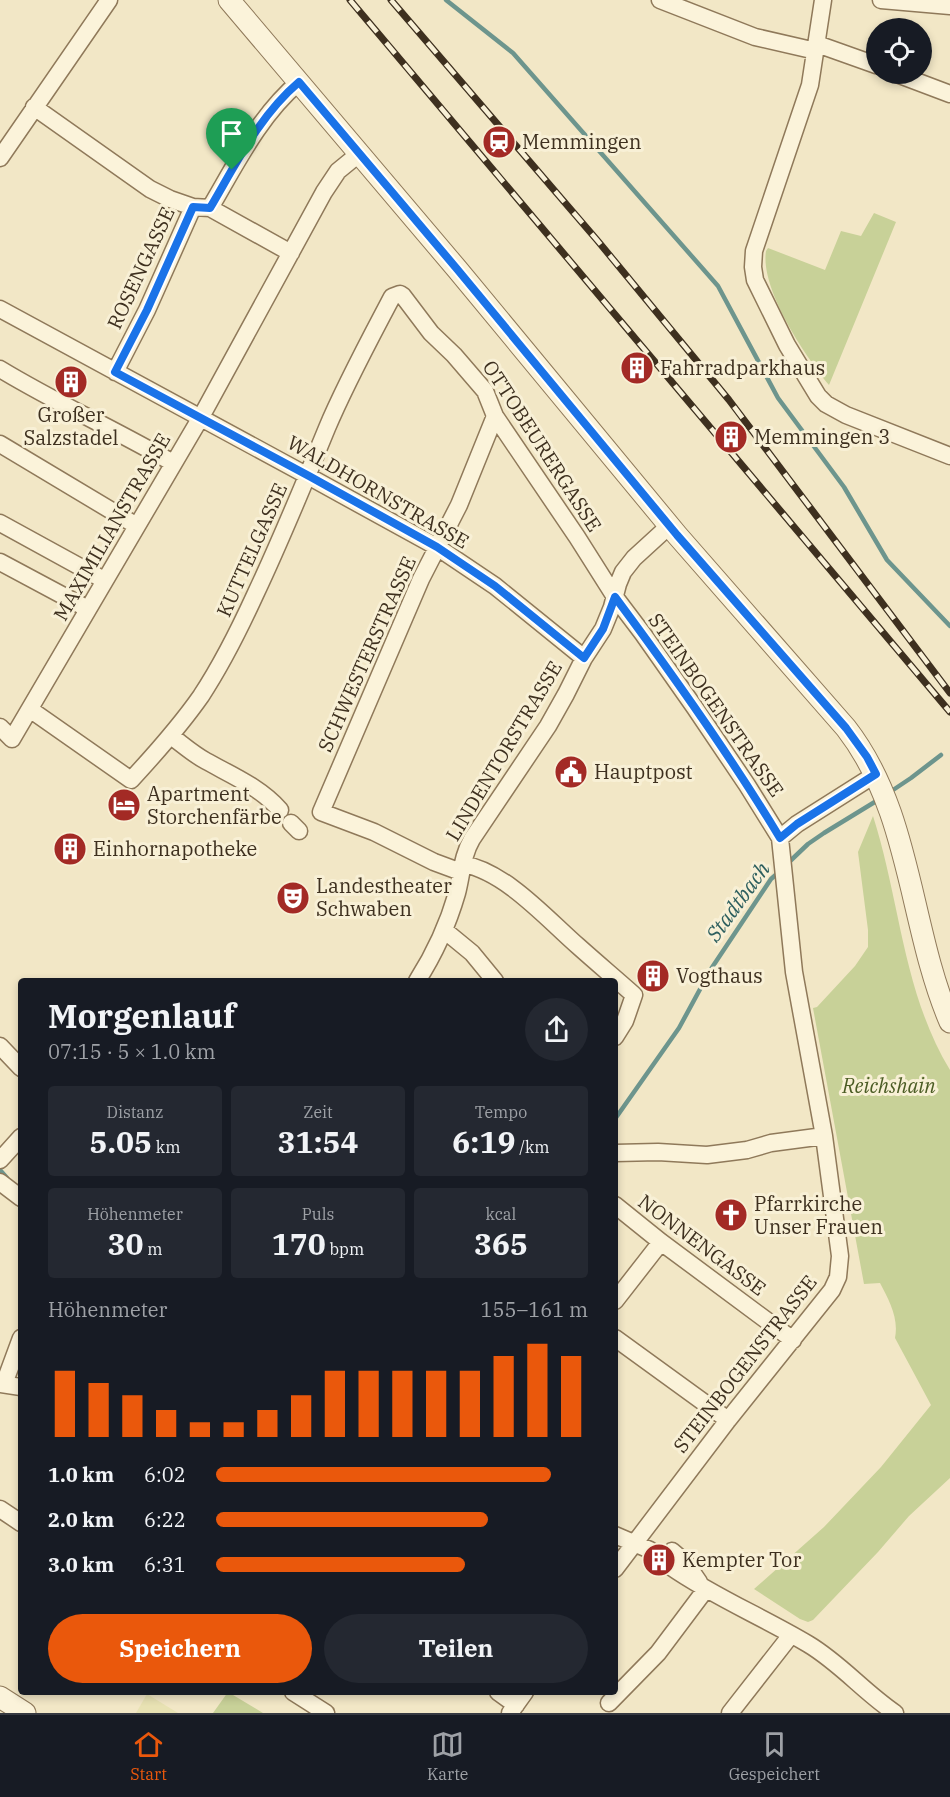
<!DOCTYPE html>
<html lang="de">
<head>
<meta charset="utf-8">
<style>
  :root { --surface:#171b24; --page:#242831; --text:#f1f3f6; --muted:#9ea1a6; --line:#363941; --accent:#ea580c }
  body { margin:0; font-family:"IBM Plex Serif",serif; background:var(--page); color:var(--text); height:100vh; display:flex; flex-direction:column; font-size:22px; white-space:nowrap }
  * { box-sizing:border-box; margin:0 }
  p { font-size:20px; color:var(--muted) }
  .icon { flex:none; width:33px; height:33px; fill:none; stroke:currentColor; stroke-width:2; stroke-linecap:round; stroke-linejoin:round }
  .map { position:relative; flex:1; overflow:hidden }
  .panel { position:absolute; left:18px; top:978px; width:600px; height:717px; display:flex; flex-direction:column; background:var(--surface); border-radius:6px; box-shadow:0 3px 9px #0003 }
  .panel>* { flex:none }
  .fabs { position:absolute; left:866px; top:18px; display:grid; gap:12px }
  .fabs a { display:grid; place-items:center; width:66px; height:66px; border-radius:50%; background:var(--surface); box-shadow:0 3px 9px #0003; font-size:30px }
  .pin { position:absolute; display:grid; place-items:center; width:51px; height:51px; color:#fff; margin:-62px -26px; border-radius:50% 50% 50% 0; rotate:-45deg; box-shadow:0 0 6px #0007 }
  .pin .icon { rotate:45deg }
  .round { display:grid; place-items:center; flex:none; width:63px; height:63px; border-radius:32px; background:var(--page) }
  .overview { display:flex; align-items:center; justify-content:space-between; height:102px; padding:0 30px }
  h1 { font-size:33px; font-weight:700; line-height:45px }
  .stats { display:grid; grid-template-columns:repeat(3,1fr); gap:9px; height:102px; padding:6px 30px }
  .stats div { display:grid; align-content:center; border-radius:6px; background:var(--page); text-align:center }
  .stats b { font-size:30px; font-weight:700 }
  .stats small { font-size:16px; font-weight:400 }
  .stats p { font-size:16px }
  .chart { height:168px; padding:12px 30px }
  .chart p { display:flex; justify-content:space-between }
  .chart svg { width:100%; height:108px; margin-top:6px; stroke:var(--accent); stroke-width:6 }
  .cta { display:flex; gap:12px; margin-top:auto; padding:12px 30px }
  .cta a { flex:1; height:69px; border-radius:36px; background:var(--accent); color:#fff; font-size:24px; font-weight:700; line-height:69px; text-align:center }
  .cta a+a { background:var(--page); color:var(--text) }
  ul { padding:0 30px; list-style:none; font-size:20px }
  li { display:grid; grid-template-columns:96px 72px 1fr; align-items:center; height:45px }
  li i { height:15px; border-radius:8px; background:var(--accent) }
  .menu { display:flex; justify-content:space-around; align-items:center; height:84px; border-top:2px solid var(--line); background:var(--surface); font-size:16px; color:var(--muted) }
  .menu a { display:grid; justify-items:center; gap:3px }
  .menu .on { color:var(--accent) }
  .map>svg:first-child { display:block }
</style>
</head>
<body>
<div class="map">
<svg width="950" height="1713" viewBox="0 0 950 1713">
  <rect width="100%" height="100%" fill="#f2e7c6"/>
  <path fill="#e8e2b3" d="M147,1694l31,19h-42z"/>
  <path fill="#c8d198" d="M874,213l22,9 -67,163c-24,-29 -69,-96 -63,-134l2,-3 57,22 16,-39 20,5z
    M873,816c27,84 30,177 77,254v408l-41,38 -31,36 -65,68 -5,2 -8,-3 -46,-30 70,-62 57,-60 50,-62 -36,-67c4,-20 -6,-38 -15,-55l-16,1 -51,-276 4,-1 38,-41 13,-19v-17l-10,-78z
    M228,1692l35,21h-50z"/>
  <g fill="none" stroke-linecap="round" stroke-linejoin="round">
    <path stroke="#6d958d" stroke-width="4.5" d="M446,0l67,53 205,233 60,112 66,89 43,73 63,66
      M890,792l21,-14 30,-23
      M787,864l21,-20 16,-11 54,-33
      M615,1119l64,-91 32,-59 60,-90 8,-7
      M0,1170l7,8"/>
    <path stroke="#cec2a5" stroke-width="16" stroke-dasharray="16 8" stroke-linecap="butt" d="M650,1550l21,17"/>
    <defs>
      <path id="minor" d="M660,0l95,37 61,14
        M823,0l-13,85 -56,166 -1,16 2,13 32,65 31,51 8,8 20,11 104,41
        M881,0l69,6
        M817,44l59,21
        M897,74l53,20
        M34,107l116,82 20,10 23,8
        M0,158l109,-158
        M210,208c26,-44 49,-92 89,-126
        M0,309l308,167 129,71 58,39 89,72
        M0,369c56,34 116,61 173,94
        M115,372l32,-62 46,-103 17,1 81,45
        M0,444l137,82
        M0,523l104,57
        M0,562l88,47
        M31,710l100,70c25,-27 49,-54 70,-84 21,-32 38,-66 54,-101 26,-55 49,-111 72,-167 18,-43 43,-89 65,-131l8,-3 3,2 28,37 23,22 31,36 10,25 82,121 38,60 28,37 52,74 52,77 33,53 14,134 30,164 16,120 -2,21 -6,13 -104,130 -113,149
        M0,727l12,12 189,-322 123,-225 14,-21 22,-18
        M171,736c11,8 22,18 35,25 25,14 54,26 74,49
        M291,823l8,8
        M780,838l17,-14 79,-50
        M463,864c43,8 83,54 115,82 19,17 38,33 56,49l-9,26 -10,16
        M461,872l-27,-10 -60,-30 -53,-20 100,-233 38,-74 36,-89
        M444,930l28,23 23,28
        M417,981c18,-28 31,-57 40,-88 5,-19 5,-37 15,-54l76,-113 18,-32 18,-36 19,-29 9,-22 6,-23 5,-12 11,-14 35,-32
        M0,1046l21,22
        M615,1153l43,-1 49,3 40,-5 24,-7 53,-7
        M0,1160l21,-23
        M0,1182l21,16
        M615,1205l46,37 132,98
        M615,1301l46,-59
        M615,1338l113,82
        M0,1384l21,3
        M4,1384l17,-46
        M0,1509l21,14
        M615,1535l35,15
        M672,1551l14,12 13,19
        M671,1567c43,30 92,50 137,77 32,19 56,48 87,69
        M293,1692l33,21
        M498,1692l18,13
        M609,1703l49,-50 48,-64
        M510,1713l15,-21
        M730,1713l61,-78"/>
      <path id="tertiary" d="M229,0l228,269 220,266 169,193c66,85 63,198 104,294
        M0,1697l25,16"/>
    </defs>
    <use href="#minor" stroke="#8f795a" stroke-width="19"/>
    <use href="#tertiary" stroke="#8f795a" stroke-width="23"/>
    <use href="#minor" stroke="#fbf3da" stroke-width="16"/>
    <use href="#tertiary" stroke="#fbf3da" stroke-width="21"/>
    <defs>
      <path id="rail" d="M350,0l600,712
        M391,0l206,240 132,160 221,293"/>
    </defs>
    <use href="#rail" stroke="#3e301f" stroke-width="7"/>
    <use href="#rail" stroke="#f8f0d6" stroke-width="4.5" stroke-dasharray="14" stroke-linecap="butt"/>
  </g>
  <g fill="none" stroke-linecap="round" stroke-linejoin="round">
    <defs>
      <path id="route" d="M299,82l158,187 220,266 169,193 21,29 9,17 -79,50 -17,14c-50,-83 -107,-163 -165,-241l-12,32 -19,29 -89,-72 -58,-39 -128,-71 -194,-104 32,-62 46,-103 17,1c26,-44 49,-92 89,-126z"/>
    </defs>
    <use href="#route" stroke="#fff" stroke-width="12"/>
    <use href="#route" stroke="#1a73e8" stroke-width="8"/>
  </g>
  <defs>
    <symbol id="station-disc" viewBox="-11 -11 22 22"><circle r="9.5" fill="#a32a25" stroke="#f8f0d6"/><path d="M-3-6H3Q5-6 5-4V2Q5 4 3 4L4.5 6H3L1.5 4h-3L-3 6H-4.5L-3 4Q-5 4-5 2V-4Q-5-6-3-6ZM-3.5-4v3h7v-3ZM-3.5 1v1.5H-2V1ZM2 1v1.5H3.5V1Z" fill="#fff"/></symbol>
    <symbol id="building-disc" viewBox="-11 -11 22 22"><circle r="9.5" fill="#a32a25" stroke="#f8f0d6"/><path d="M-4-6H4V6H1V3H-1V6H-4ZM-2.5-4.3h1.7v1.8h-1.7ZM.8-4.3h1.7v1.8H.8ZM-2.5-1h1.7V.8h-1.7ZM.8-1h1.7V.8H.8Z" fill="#fff"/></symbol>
    <symbol id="civic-disc" viewBox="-11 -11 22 22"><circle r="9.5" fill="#a32a25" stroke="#f8f0d6"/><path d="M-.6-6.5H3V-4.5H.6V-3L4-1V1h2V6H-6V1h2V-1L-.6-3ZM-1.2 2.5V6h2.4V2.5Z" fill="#fff"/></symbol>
    <symbol id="hotel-disc" viewBox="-11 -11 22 22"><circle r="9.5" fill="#a32a25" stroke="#f8f0d6"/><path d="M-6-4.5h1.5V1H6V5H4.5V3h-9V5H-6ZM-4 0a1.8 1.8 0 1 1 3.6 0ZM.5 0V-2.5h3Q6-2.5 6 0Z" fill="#fff"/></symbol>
    <symbol id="theatre-disc" viewBox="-11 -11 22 22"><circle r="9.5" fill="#a32a25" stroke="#f8f0d6"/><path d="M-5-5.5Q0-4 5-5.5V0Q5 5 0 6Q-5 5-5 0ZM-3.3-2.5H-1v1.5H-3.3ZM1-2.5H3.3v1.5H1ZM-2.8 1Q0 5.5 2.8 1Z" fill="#fff"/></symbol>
    <symbol id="church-disc" viewBox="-11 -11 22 22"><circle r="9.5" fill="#a32a25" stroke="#f8f0d6"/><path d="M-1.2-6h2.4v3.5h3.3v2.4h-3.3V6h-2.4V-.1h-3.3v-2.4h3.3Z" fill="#fff"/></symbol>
  </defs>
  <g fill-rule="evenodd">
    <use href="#station-disc" x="480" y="123" width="38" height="38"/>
    <use href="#building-disc" x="618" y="349" width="38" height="38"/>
    <use href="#building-disc" x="52" y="363" width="38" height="38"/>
    <use href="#building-disc" x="712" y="418" width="38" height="38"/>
    <use href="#civic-disc" x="552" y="753" width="38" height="38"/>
    <use href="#hotel-disc" x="105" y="786" width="38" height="38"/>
    <use href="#building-disc" x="51" y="830" width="38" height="38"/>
    <use href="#theatre-disc" x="274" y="879" width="38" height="38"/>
    <use href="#building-disc" x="634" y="957" width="38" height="38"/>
    <use href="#church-disc" x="712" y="1196" width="38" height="38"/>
    <use href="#building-disc" x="640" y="1541" width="38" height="38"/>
  </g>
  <g text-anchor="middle" stroke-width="6" stroke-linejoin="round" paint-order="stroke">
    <g font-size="20" fill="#3e301f" stroke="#f8f0d6" text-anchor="start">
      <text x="522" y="149">Memmingen</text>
      <text x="660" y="375">Fahrradparkhaus</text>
      <text x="71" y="422" text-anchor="middle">Großer<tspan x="71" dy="23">Salzstadel</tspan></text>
      <text x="754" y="444">Memmingen 3</text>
      <text x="594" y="779">Hauptpost</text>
      <text x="147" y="801">Apartment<tspan x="147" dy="23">Storchenfärbe</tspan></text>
      <text x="93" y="856">Einhornapotheke</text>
      <text x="316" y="893">Landestheater<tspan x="316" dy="23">Schwaben</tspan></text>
      <text x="676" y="983">Vogthaus</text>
      <text x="754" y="1211">Pfarrkirche<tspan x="754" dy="23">Unser Frauen</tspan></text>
      <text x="682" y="1567">Kempter Tor</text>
    </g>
    <g font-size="20" fill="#3e301f" stroke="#f8f0d6">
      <text transform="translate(141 268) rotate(-65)" y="7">ROSENGASSE</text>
      <text transform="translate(542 446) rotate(57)" y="7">OTTOBEURERGASSE</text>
      <text transform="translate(378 492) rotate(30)" y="7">WALDHORNSTRASSE</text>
      <text transform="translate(112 527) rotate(-60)" y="7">MAXIMILIANSTRASSE</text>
      <text transform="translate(252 550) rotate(-66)" y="7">KUTTELGASSE</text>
      <text transform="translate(367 654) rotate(-66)" y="7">SCHWESTERSTRASSE</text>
      <text transform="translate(716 705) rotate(55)" y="7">STEINBOGENSTRASSE</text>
      <text transform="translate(504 751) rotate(-59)" y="7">LINDENTORSTRASSE</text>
      <text transform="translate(702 1245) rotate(37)" y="7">NONNENGASSE</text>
      <text transform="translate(745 1364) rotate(-52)" y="7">STEINBOGENSTRASSE</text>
    </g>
    <g font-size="20" font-style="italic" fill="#4b5c24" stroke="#f8f0d6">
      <text x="889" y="1093">Reichshain</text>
    </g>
    <g font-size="21" font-style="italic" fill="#2d5f5e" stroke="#f8f0d6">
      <text transform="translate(738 902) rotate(-54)" y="7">Stadtbach</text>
    </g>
  </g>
</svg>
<div class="fabs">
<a><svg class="icon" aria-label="locate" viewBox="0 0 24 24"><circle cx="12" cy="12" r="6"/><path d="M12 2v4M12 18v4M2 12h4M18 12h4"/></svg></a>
</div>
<div class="pin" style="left:232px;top:170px;background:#1e9e55"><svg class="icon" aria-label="arrive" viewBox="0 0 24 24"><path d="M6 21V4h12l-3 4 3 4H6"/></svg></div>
<section class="panel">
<div class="overview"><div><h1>Morgenlauf</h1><p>07:15 · 5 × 1.0 km</p></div><a class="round"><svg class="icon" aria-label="share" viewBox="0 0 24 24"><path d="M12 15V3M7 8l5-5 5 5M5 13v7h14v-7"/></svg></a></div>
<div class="stats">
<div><p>Distanz</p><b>5.05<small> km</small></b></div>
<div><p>Zeit</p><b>31:54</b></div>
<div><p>Tempo</p><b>6:19<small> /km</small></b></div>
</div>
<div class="stats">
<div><p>Höhenmeter</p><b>30<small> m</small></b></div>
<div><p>Puls</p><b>170<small> bpm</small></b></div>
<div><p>kcal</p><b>365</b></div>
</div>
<div class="chart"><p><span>Höhenmeter</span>155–161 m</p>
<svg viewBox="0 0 160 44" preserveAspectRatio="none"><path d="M5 44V17M15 44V22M25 44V27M35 44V33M45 44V38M55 44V38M65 44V33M75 44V27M85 44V17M95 44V17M105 44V17M115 44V17M125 44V17M135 44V11M145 44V6M155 44V11"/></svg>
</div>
<ul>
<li><b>1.0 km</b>6:02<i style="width:90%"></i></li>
<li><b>2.0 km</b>6:22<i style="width:73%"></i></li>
<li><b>3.0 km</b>6:31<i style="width:67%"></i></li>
</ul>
<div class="cta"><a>Speichern</a><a>Teilen</a></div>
</section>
</div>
<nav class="menu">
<a class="on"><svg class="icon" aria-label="home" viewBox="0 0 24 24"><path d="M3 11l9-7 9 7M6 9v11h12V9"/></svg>Start</a>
<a><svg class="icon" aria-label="map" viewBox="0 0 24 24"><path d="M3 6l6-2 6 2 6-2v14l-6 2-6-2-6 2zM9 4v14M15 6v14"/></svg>Karte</a>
<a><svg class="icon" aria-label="saved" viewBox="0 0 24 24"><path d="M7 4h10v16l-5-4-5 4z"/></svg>Gespeichert</a>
</nav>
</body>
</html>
